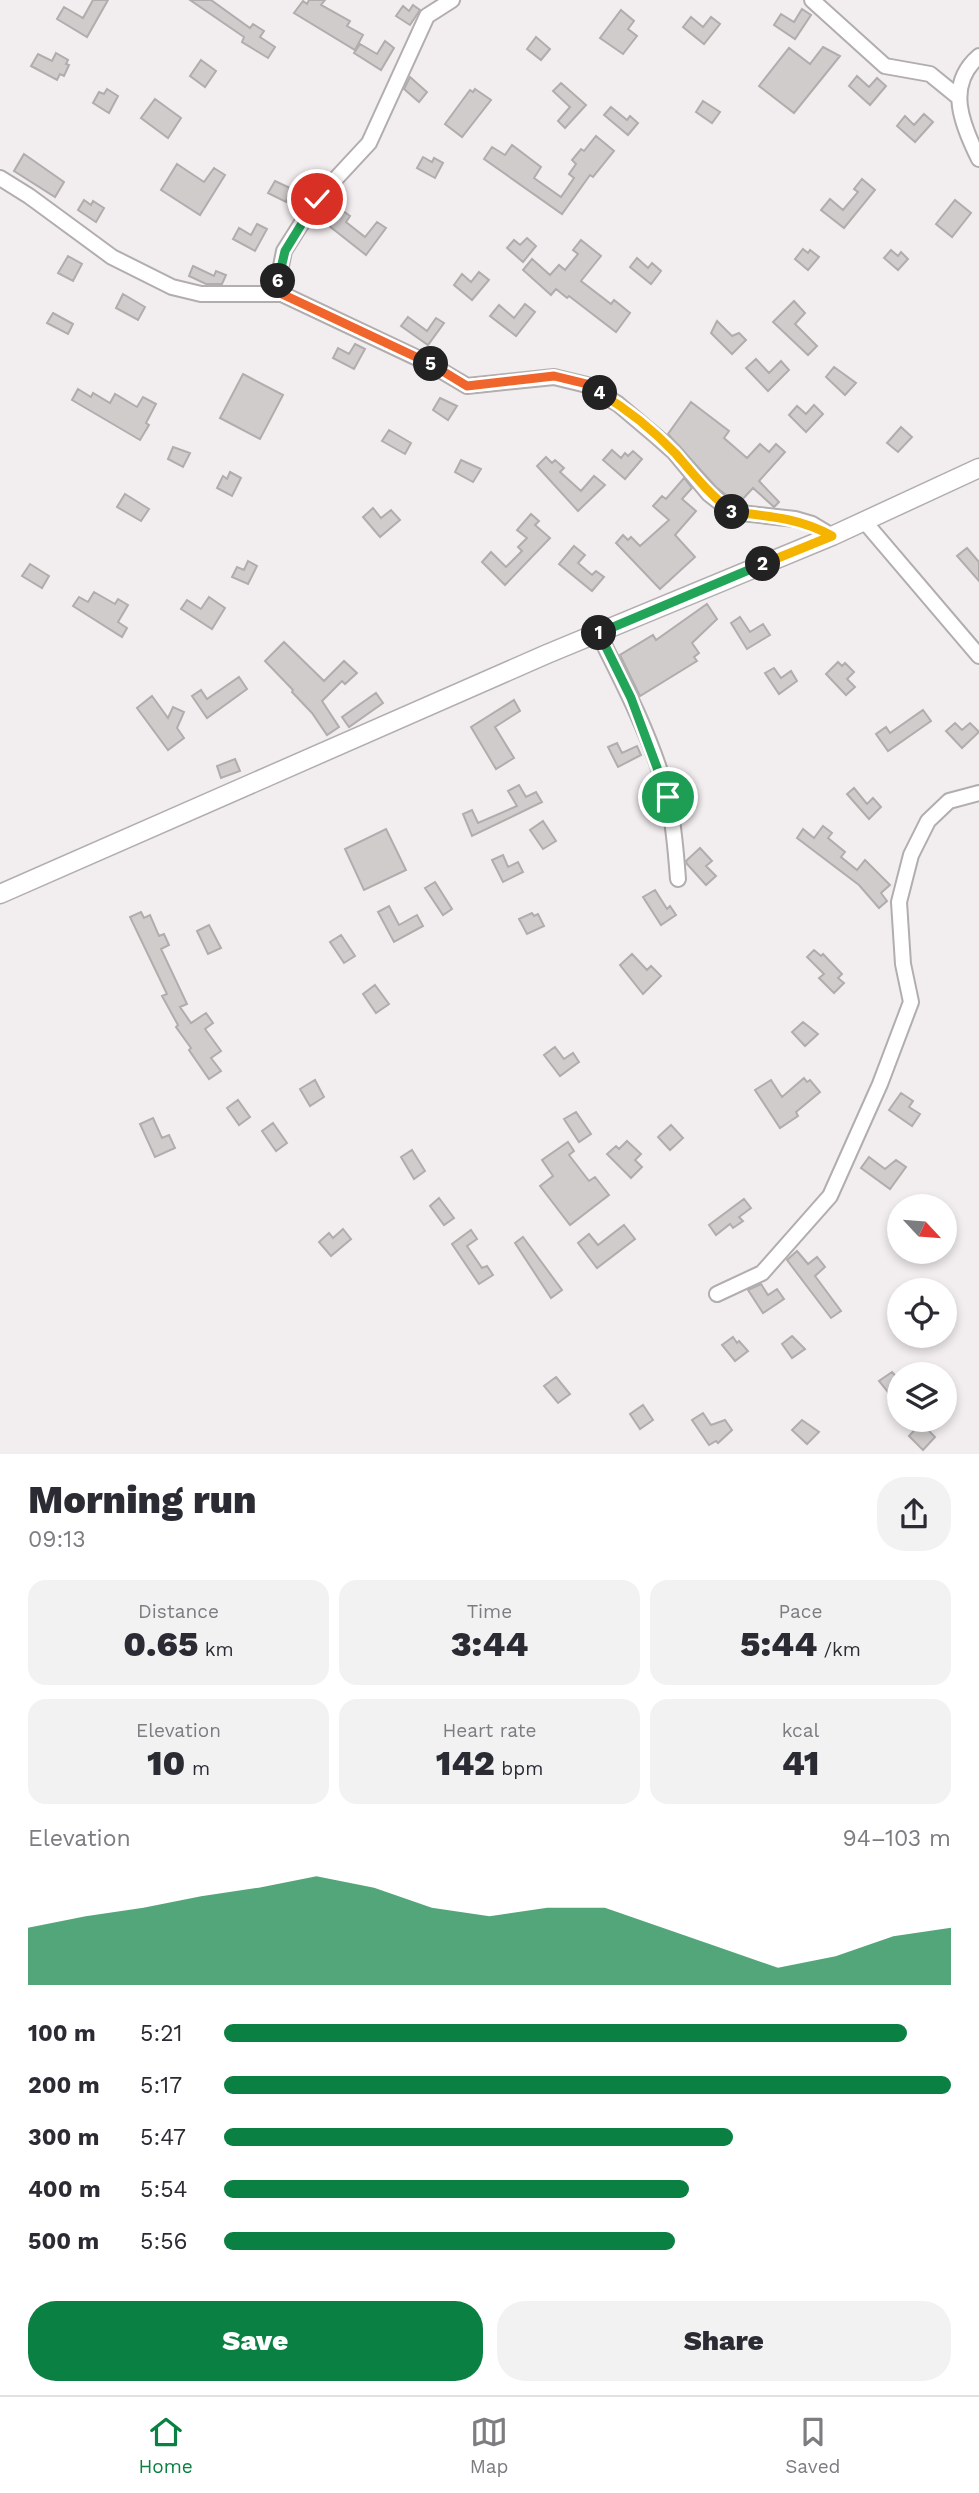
<!DOCTYPE html>
<html lang="en">
<head>
<meta charset="utf-8">
<style>
  :root { --surface:#fff; --page:#f2f2f3; --text:#2b2b33; --muted:#7c7c81; --line:#e1e1e2; --accent:#0b8043 }
  body { margin:0; font-family:"Work Sans",sans-serif; background:var(--page); color:var(--text); height:100vh; display:flex; flex-direction:column; font-size:26px; white-space:nowrap }
  * { box-sizing:border-box; margin:0 }
  p { font-size:23px; color:var(--muted) }
  .icon { flex:none; width:38px; height:38px; fill:none; stroke:currentColor; stroke-width:2; stroke-linecap:round; stroke-linejoin:round }
  .map { position:relative; height:1454px; overflow:hidden }
  .details { display:flex; flex-direction:column; background:var(--surface); flex:1 }
  .details>* { flex:none }
  .needle { width:46px; rotate:116deg }
  .fabs { position:absolute; left:887px; top:1194px; display:grid; gap:14px }
  .fabs a { display:grid; place-items:center; width:70px; height:70px; border-radius:50%; background:var(--surface); box-shadow:0 4px 10px #0003; font-size:35px }
  .pin { position:absolute; display:grid; place-items:center; width:60px; height:60px; color:#fff; margin:-30px; border:4px solid #fff; border-radius:50%; box-shadow:0 2px 7px #0007 }
  .km { position:absolute; width:35px; height:35px; margin:-18px; border-radius:50%; background:#222; color:#fff; font-size:19px; line-height:35px; text-align:center }
  .round { display:grid; place-items:center; flex:none; width:74px; height:74px; border-radius:28px; background:var(--page) }
  .head { display:flex; align-items:center; justify-content:space-between; height:119px; padding:0 28px }
  h1 { font-size:38px; font-weight:800; line-height:52px }
  .stats { display:grid; grid-template-columns:repeat(3,1fr); gap:10px; height:119px; padding:7px 28px }
  .stats div { display:grid; align-content:center; border-radius:18px; background:var(--page); text-align:center }
  .stats b { font-size:35px; font-weight:800 }
  .stats small { font-size:19px; font-weight:400 }
  .stats p { font-size:19px }
  .chart { height:196px; padding:14px 28px }
  .chart p { display:flex; justify-content:space-between }
  .chart svg { width:100%; height:126px; margin-top:7px; fill:var(--accent); opacity:.7 }
  .primary-button { display:flex; gap:14px; margin-top:auto; padding:14px 28px }
  .primary-button a { flex:1; height:80px; border-radius:28px; background:var(--accent); color:#fff; font-size:28px; font-weight:800; line-height:80px; text-align:center }
  .primary-button a+a { background:var(--page); color:var(--text) }
  ul { padding:0 28px; list-style:none; font-size:23px }
  li { display:grid; grid-template-columns:112px 84px 1fr; align-items:center; height:52px }
  li i { height:18px; border-radius:9px; background:var(--accent) }
  .tabs { display:flex; justify-content:space-around; align-items:center; height:98px; border-top:2px solid var(--line); background:var(--surface); font-size:19px; color:var(--muted) }
  .tabs a { display:grid; justify-items:center; gap:4px }
  .tabs .on { color:var(--accent) }
  .map>svg:first-child { display:block }
</style>
</head>
<body>
<div class="map">
<svg width="979" height="1454" viewBox="0 0 979 1454">
  <rect width="100%" height="100%" fill="#f2edee"/>
  <path fill="#d1cccc" stroke="#b1acad" stroke-width="2" d="M93,0h15l-21,37 -30,-18 7,-12 19,11z
    M190,0h21l39,28 3,-4 11,7 -4,6 15,10 -7,11 -26,-16 2,-5z
    M309,0h16l-4,5 29,16 -3,5 16,9 -8,15 -61,-37 9,-12 4,3z
    M413,5l7,5 -10,15 -14,-9 7,-10 6,5z
    M802,9l9,6 -16,24 -21,-14 7,-11 13,8z
    M621,10l13,11 -6,8 9,7 -14,18 -23,-16z
    M691,17l12,10 8,-10 9,7 -16,20 -21,-17z
    M536,37l14,12 -9,11 -14,-11z
    M385,41l9,7 -13,22 -27,-17 6,-9 17,10z
    M823,47l17,9 -46,57 -35,-27 30,-38 21,16z
    M56,53l12,7 -2,4 3,1 -5,11 -4,-2 -3,6 -26,-14 7,-12 14,7z
    M201,60l15,11 -11,16 -15,-11z
    M857,76l12,11 8,-9 9,8 -16,19 -21,-19z
    M410,77l17,15 -8,10 -15,-13z
    M561,83l25,22 -21,23 -7,-7 12,-14 -17,-16z
    M107,89l11,7 -9,17 -16,-10 6,-11 5,2z
    M475,89l16,11 -29,37 -17,-13 25,-34 3,2z
    M155,99l26,19 -13,20 -27,-20z
    M703,101l17,11 -8,11 -16,-11z
    M611,107l16,13 3,-4 8,7 -10,12 -24,-20z
    M924,114l9,8 -18,20 -18,-16 8,-10 9,9z
    M596,136l18,15 -21,26 -3,-2 -28,39 -78,-55 8,-12 13,8 7,-10 29,22 -7,11 27,19 13,-19 -5,-4 7,-10 -4,-4 9,-11 3,2z
    M24,154l40,28 -9,15 -41,-26z
    M423,157l9,5 2,-4 9,5 -8,15 -18,-10z
    M177,164l27,18 10,-14 11,7 -25,40 -39,-25z
    M862,179l13,11 -31,38 -23,-18 9,-11 13,11 15,-18 -4,-3z
    M275,181l17,8 -6,13 -18,-9z
    M84,200l7,5 2,-4 11,7 -8,14 -18,-12z
    M955,200l16,13 -19,24 -16,-13z
    M339,208l11,8 -4,6 19,15 12,-15 9,6 -20,27 -38,-30z
    M257,224l10,5 -12,22 -22,-12 6,-11 12,7z
    M527,238l9,8 -13,16 -16,-14 7,-8 6,5z
    M581,240l20,16 -20,25 30,23 3,-4 16,13 -14,19 -47,-36 -2,2 -11,-9 -5,6 -28,-25 9,-11 18,16 9,-10 6,5 13,-16 -5,-4z
    M803,249l5,4 2,-3 9,7 -11,13 -13,-11z
    M891,250l7,6 3,-4 7,7 -10,11 -14,-12z
    M68,256l14,8 -9,17 -15,-8z
    M637,258l11,10 4,-5 9,8 -10,13 -21,-17z
    M193,266l21,10 2,-5 10,4 -4,9h-16l-17,-8z
    M479,272l10,8 -17,20 -18,-15 8,-11 9,8z
    M123,294l22,13 -7,13 -22,-12z
    M794,301l11,12 -10,11 22,22 -9,9 -35,-33z
    M525,304l10,8 -19,24 -26,-20 9,-11 15,13z
    M53,313l20,11 -5,10 -21,-11z
    M408,317l19,14 9,-13 8,5 -16,22 -27,-19z
    M717,321l15,15 7,-3 7,7 -14,14 -21,-21z
    M355,344l10,5 -11,20 -21,-11 5,-10 11,6z
    M756,359l13,14 12,-12 8,9 -21,21 -22,-23z
    M834,367l22,16 -11,12 -19,-18z
    M243,374l40,21 -23,44 -40,-21z
    M78,389l13,8 2,-4 17,10 5,-9 22,13 6,-10 13,7 -10,19 3,2 -9,15 -68,-40z
    M440,398l17,8 -9,14 -15,-10z
    M691,402l38,29 -5,7 23,20 13,-14 9,8 7,-8 9,8 -26,29 20,21 -5,5 -21,-19 -14,15h-3l-20,-16 -48,-53z
    M814,405l9,9 -17,18 -17,-17 8,-9 9,8z
    M901,427l11,10 -14,15 -11,-9z
    M389,430l22,13 -6,11 -23,-13z
    M173,447l17,6 -7,14 -15,-8z
    M612,450l9,8 4,-5 3,3 5,-5 9,8 -17,20 -22,-19z
    M546,457l6,6 3,-3 9,8 -4,4 21,19 13,-15 11,9 -27,26 -41,-45z
    M461,460l20,9 -8,13 -18,-10z
    M230,472l11,6 -9,18 -15,-8 6,-12 4,3z
    M684,478l8,10 -10,11 14,12 -21,24 20,22 -35,32 -44,-46 7,-8 5,5 3,-3 9,9 29,-26 -16,-14 9,-10 4,3z
    M125,494l24,15 -8,12 -24,-14z
    M373,508l8,10 10,-8 9,10 -20,17 -17,-20z
    M531,514l8,7 -4,4 15,13 -45,47 -23,-23 9,-10 15,15 16,-16 -4,-4 9,-9 -10,-8z
    M574,546l11,9 -7,8 14,12 4,-4 8,6 -12,14 -33,-27z
    M967,548l12,14v19l-22,-25z
    M248,561l9,5 -9,18 -16,-7 5,-10 7,3z
    M30,564l19,12 -7,12 -20,-12z
    M94,592l21,12 3,-5 10,6 -10,17 9,6 -5,9 -49,-31 6,-9 9,5z
    M209,597l16,11 -13,21 -31,-20 6,-9 14,9z
    M707,604l10,15 -25,24 7,10 -5,4 3,4 -57,35 -20,-41 33,-20 3,5z
    M740,617l10,15 13,-8 7,11 -23,14 -16,-26z
    M284,642l40,39 20,-20 13,12 -12,11 -3,-3 -20,20 17,26 -12,8 -15,-22 -20,-21 1,-2 -28,-29z
    M838,662l4,4 3,-3 9,9 -7,7 8,8 -9,8 -20,-21z
    M774,668l7,10 10,-7 6,10 -18,13 -14,-21z
    M239,677l8,12 -40,29 -15,-22 9,-6 6,9z
    M376,693l7,10 -34,24 -7,-10z
    M152,696l16,22 5,-11 11,5 -7,16 7,10 -16,12 -31,-42z
    M514,700l6,11 -25,16 19,31 -18,11 -25,-42z
    M923,710l8,11 -43,30 -12,-17 10,-7 4,6z
    M955,723l7,7 8,-7 9,9 -17,16 -16,-17z
    M617,743l5,10 15,-7 4,9 -23,12 -10,-20z
    M235,759l5,12 -19,7 -4,-12z
    M519,785l7,12 10,-5 6,10 -70,34 -9,-22 9,-4 6,13 39,-17 -9,-15z
    M854,788l13,16 6,-6 8,9 -12,12 -22,-25z
    M543,821l13,20 -13,8 -13,-19z
    M823,826l9,7 -4,5 17,14 -4,5 16,13 8,-10 25,25 -9,8 6,8 -8,7 -20,-23 -62,-47 6,-9 11,9z
    M386,829l20,41 -42,20 -19,-41z
    M700,848l12,13 -6,5 10,10 -10,9 -19,-21 -1,-3z
    M503,855l5,12 10,-5 5,10 -20,10 -11,-22z
    M435,882l17,27 -9,6 -18,-27z
    M655,890l12,19 3,-3 6,9 -15,10 -18,-28z
    M389,906l10,19 18,-10 6,11 -29,16 -16,-30z
    M141,912l3,6 6,-3 9,21 5,-2 5,11 -8,4 26,55 -7,3 11,16 15,-10 7,10 -8,6 16,22 -10,7 10,13 -12,8 -20,-29 2,-2 -15,-21 2,-2 -16,-29 5,-2 -37,-77z
    M532,913l2,3 4,-2 6,12 -17,8 -8,-15z
    M209,925l12,23 -13,6 -11,-23z
    M341,935l14,21 -11,7 -14,-21z
    M814,950l7,6 2,-2 19,20 -4,4 6,5 -10,10 -15,-15 5,-4 -17,-17z
    M632,954l15,16 4,-4 10,10 -18,18 -23,-29z
    M375,985l14,19 -13,9 -13,-19z
    M803,1022l15,12 -13,12 -13,-14z
    M555,1047l9,12 9,-6 6,9 -19,14 -16,-21z
    M804,1078l3,4 3,-2 10,12 -24,20 2,4 -18,12 -25,-38 16,-10 11,17z
    M315,1080l9,17 -14,9 -10,-17z
    M901,1093l12,8 -4,6 11,7 -8,12 -23,-16z
    M238,1100l12,17 -11,8 -12,-17z
    M576,1112l15,22 -12,8 -15,-23z
    M153,1118l9,20 7,-3 6,13 -20,9 -15,-33z
    M273,1123l14,20 -11,8 -14,-20z
    M671,1125l12,13 -13,12 -12,-13z
    M627,1141l14,13 -6,6 7,7 -11,11 -24,-24 9,-8 3,3z
    M568,1142l6,9 -5,4 20,26 6,-4 14,18 -39,30 -30,-39 13,-10 -11,-16z
    M412,1150l13,21 -11,8 -13,-22z
    M869,1157l16,12 11,-9 10,7 -16,22 -29,-21z
    M439,1198l15,20 -10,7 -14,-19z
    M744,1199l7,9 -12,9 4,4 -10,7 -3,-4 -14,11 -7,-10z
    M624,1225l11,14 -38,29 -19,-25 11,-9 9,11z
    M343,1229l8,10 -20,17 -12,-14 10,-9 4,5z
    M471,1230l6,9 -10,7 15,22 5,-2 6,9 -14,9 -27,-40z
    M523,1237l39,53 -11,8 -36,-55z
    M797,1251l11,13 9,-7 8,10 -10,9 26,35 -10,7 -44,-58z
    M761,1284l7,11 9,-6 7,10 -21,14 -15,-23z
    M792,1336l13,13 -13,9 -10,-14z
    M733,1337l4,6 2,-2 9,10 -13,10 -13,-16z
    M892,1372l8,9v26l-21,-26z
    M556,1377l14,17 -12,9 -14,-17z
    M643,1405l10,15 -13,9 -10,-15z
    M703,1413l8,12 14,-5 7,10 -14,13 -2,-2 -7,4 -17,-25z
    M802,1420l17,12 -12,12 -15,-14z
    M921,1423l14,14 -12,13 -14,-14z"/>
  <g fill="none" stroke-linecap="round" stroke-linejoin="round">
    <defs>
      <path id="minor" d="M812,0l73,66 45,8 27,22
        M979,56c-34,29 -17,69 0,103
        M0,178l29,18 83,61 60,30 29,7h81l148,70 37,22 87,-9 33,8 31,19 39,33 17,15 35,42 23,18 63,7 17,5 20,12
        M282,294l-4,-13 6,-30 33,-52 52,-56 58,-127 25,-16
        M864,521l115,135
        M598,633c27,53 55,108 70,165 6,27 8,54 10,81
        M717,1294l45,-21 68,-77 50,-112 31,-82 -8,-38 -4,-62 12,-47 17,-34 21,-20 30,-8"/>
      <path id="tertiary" d="M0,894l547,-240 285,-118 147,-68"/>
    </defs>
    <use href="#minor" stroke="#b2adae" stroke-width="18"/>
    <use href="#tertiary" stroke="#b2adae" stroke-width="21"/>
    <use href="#minor" stroke="#fff" stroke-width="14"/>
    <use href="#tertiary" stroke="#fff" stroke-width="18"/>
  </g>
  <g fill="none" stroke-linecap="round" stroke-linejoin="round">
    <defs>
      <path id="split-1" d="M599,633l32,65 37,99"/>
      <path id="split-2" d="M599,633l164,-69"/>
      <path id="split-3" d="M732,512c36,4 68,6 100,24l-69,28"/>
      <path id="split-4" d="M600,393c27,16 54,38 76,61 18,21 34,41 56,58"/>
      <path id="split-5" d="M431,364l36,22 87,-10 33,8 13,9"/>
      <path id="split-6" d="M278,281l4,13 149,70"/>
      <path id="split-7" d="M278,281l7,-30 32,-52"/>
    </defs>
    <use href="#split-1" stroke="#fff" stroke-width="14"/>
    <use href="#split-2" stroke="#fff" stroke-width="14"/>
    <use href="#split-3" stroke="#fff" stroke-width="14"/>
    <use href="#split-4" stroke="#fff" stroke-width="14"/>
    <use href="#split-5" stroke="#fff" stroke-width="14"/>
    <use href="#split-6" stroke="#fff" stroke-width="14"/>
    <use href="#split-7" stroke="#fff" stroke-width="14"/>
    <use href="#split-1" stroke="#22a559" stroke-width="9"/>
    <use href="#split-2" stroke="#22a559" stroke-width="9"/>
    <use href="#split-3" stroke="#f5b400" stroke-width="9"/>
    <use href="#split-4" stroke="#f5b400" stroke-width="9"/>
    <use href="#split-5" stroke="#f0652b" stroke-width="9"/>
    <use href="#split-6" stroke="#f0652b" stroke-width="9"/>
    <use href="#split-7" stroke="#22a559" stroke-width="9"/>
  </g>
</svg>
<div class="fabs">
<a><svg class="needle" viewBox="-14 -14 28 28"><path d="M0-13l5 13h-10z" fill="#e53935"/><path d="M0 13l5-13h-10z" fill="#7c7c81"/></svg></a>
<a><svg class="icon" aria-label="locate" viewBox="0 0 24 24"><circle cx="12" cy="12" r="6"/><path d="M12 2v4M12 18v4M2 12h4M18 12h4"/></svg></a>
<a><svg class="icon" aria-label="layers" viewBox="0 0 24 24"><path d="M12 4l9 5-9 5-9-5zM3 14l9 5 9-5"/></svg></a>
</div>
<div class="pin" style="left:668px;top:797px;background:#1e9e55"><svg class="icon" aria-label="arrive" viewBox="0 0 24 24"><path d="M6 21V4h12l-3 4 3 4H6"/></svg></div>
<div class="pin" style="left:317px;top:199px;background:#d93025"><svg class="icon" aria-label="check" viewBox="0 0 24 24"><path d="M5 12l5 5 9-10"/></svg></div>
<b class="km" style="left:599px;top:633px">1</b>
<b class="km" style="left:763px;top:564px">2</b>
<b class="km" style="left:732px;top:512px">3</b>
<b class="km" style="left:600px;top:393px">4</b>
<b class="km" style="left:431px;top:364px">5</b>
<b class="km" style="left:278px;top:281px">6</b>
</div>
<section class="details">
<div class="head"><div><h1>Morning run</h1><p>09:13</p></div><a class="round"><svg class="icon" aria-label="share" viewBox="0 0 24 24"><path d="M12 15V3M7 8l5-5 5 5M5 13v7h14v-7"/></svg></a></div>
<div class="stats">
<div><p>Distance</p><b>0.65<small> km</small></b></div>
<div><p>Time</p><b>3:44</b></div>
<div><p>Pace</p><b>5:44<small> /km</small></b></div>
</div>
<div class="stats">
<div><p>Elevation</p><b>10<small> m</small></b></div>
<div><p>Heart rate</p><b>142<small> bpm</small></b></div>
<div><p>kcal</p><b>41</b></div>
</div>
<div class="chart"><p><span>Elevation</span>94–103 m</p>
<svg viewBox="0 0 160 44" preserveAspectRatio="none"><path d="M0 44V24L10 20L20 17L30 13L40 10L50 6L60 10L70 17L80 20L90 17L100 17L110 24L120 31L130 38L140 34L150 27L160 24V44z"/></svg>
</div>
<ul>
<li><b>100 m</b>5:21<i style="width:94%"></i></li>
<li><b>200 m</b>5:17<i style="width:100%"></i></li>
<li><b>300 m</b>5:47<i style="width:70%"></i></li>
<li><b>400 m</b>5:54<i style="width:64%"></i></li>
<li><b>500 m</b>5:56<i style="width:62%"></i></li>
</ul>
<div class="primary-button"><a>Save</a><a>Share</a></div>
</section>
<nav class="tabs">
<a class="on"><svg class="icon" aria-label="home" viewBox="0 0 24 24"><path d="M3 11l9-7 9 7M6 9v11h12V9"/></svg>Home</a>
<a><svg class="icon" aria-label="map" viewBox="0 0 24 24"><path d="M3 6l6-2 6 2 6-2v14l-6 2-6-2-6 2zM9 4v14M15 6v14"/></svg>Map</a>
<a><svg class="icon" aria-label="saved" viewBox="0 0 24 24"><path d="M7 4h10v16l-5-4-5 4z"/></svg>Saved</a>
</nav>
</body>
</html>
